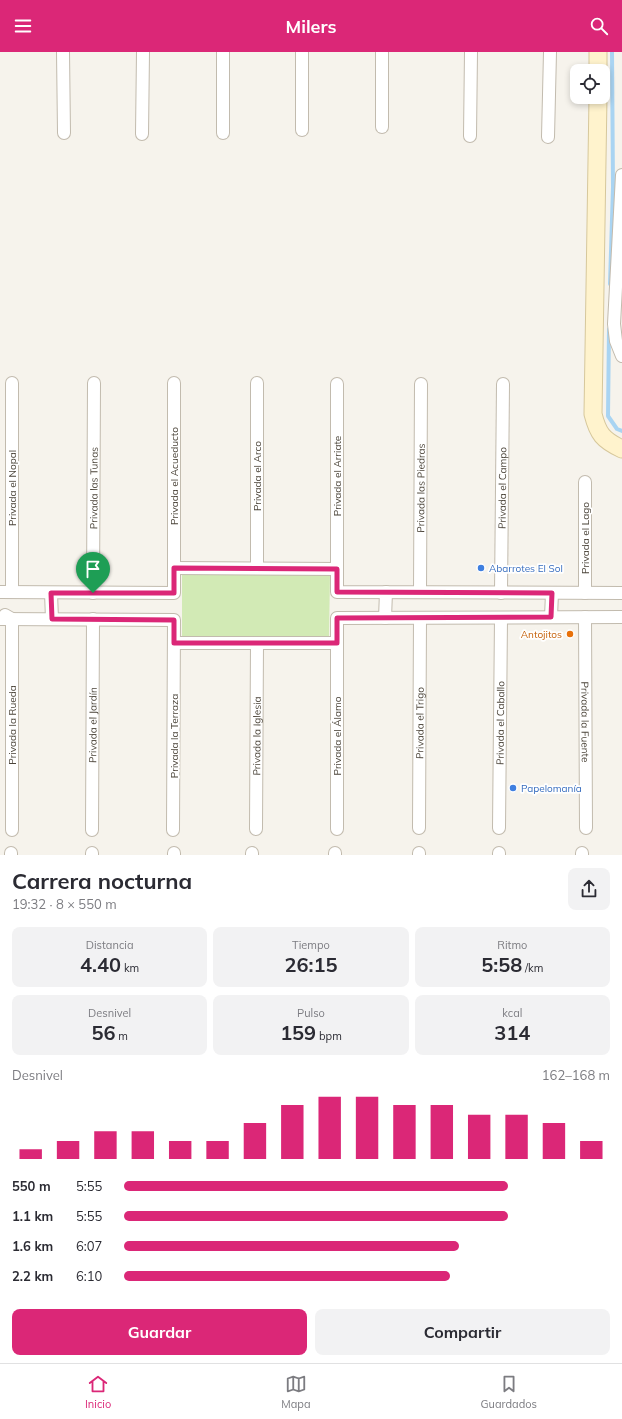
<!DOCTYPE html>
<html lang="es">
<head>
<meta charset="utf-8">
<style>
  :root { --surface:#fff; --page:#f2f2f3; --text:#2b2b33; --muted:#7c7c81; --line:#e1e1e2; --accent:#db2777 }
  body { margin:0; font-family:Mulish,sans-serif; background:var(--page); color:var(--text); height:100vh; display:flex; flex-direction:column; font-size:15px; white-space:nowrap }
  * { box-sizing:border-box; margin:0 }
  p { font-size:13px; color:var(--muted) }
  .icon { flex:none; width:22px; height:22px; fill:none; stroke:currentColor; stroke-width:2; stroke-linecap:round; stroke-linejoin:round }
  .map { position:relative; height:803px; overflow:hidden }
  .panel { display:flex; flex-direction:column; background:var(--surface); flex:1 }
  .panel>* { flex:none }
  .buttons { position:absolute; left:570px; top:12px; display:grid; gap:8px }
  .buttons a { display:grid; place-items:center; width:40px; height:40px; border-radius:8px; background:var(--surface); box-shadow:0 2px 6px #0003; font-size:20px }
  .pin { position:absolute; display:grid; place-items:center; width:34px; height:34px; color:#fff; margin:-41px -17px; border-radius:50% 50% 50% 0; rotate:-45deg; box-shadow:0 0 4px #0007 }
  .pin .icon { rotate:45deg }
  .round { display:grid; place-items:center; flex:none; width:42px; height:42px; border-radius:8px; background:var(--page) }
  .head { display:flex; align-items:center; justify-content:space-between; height:68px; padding:0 12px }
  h1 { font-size:22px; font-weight:700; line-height:30px }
  .stats { display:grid; grid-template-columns:repeat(3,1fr); gap:6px; height:68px; padding:4px 12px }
  .stats div { display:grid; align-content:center; border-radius:8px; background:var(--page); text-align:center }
  .stats b { font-size:20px; font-weight:700 }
  .stats small { font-size:11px; font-weight:400 }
  .stats p { font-size:11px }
  .chart { height:112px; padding:8px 12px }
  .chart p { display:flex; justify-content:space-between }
  .chart svg { width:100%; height:72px; margin-top:4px; stroke:var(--accent); stroke-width:6 }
  .cta { display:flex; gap:8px; margin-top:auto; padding:8px 12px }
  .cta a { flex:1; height:46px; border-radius:8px; background:var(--accent); color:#fff; font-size:16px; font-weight:700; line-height:46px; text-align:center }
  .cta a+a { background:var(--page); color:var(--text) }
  ul { padding:0 12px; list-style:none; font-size:13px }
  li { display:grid; grid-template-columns:64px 48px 1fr; align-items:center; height:30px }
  li i { height:10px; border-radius:5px; background:var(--accent) }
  header { display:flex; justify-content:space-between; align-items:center; height:52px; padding:0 12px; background:var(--accent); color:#fff; font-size:18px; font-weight:700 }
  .tab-bar { display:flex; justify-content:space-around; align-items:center; height:56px; border-top:1px solid var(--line); background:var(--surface); font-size:11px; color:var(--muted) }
  .tab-bar a { display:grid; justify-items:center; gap:2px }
  .tab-bar .current { color:var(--accent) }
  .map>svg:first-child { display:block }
</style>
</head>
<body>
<header><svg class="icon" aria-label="menu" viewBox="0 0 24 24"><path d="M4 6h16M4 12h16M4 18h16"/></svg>Milers<svg class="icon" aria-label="search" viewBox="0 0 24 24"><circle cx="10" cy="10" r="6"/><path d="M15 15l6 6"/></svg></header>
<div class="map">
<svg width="622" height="803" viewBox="0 0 622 803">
  <rect width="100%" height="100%" fill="#f6f3ec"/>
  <path fill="#d2eab5" d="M182,521l148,2 -1,62 -147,-1z"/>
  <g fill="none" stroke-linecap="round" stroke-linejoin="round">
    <path stroke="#a9d4f2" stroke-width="4" d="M610,232l3,-97 -1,-135
      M609,277l-1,87 9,13 5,2"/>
    <defs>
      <g id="street">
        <path d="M63,0l1,81"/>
        <path d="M223,0v81"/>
        <path d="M382,0v75"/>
        <path d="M302,78v-78"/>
        <path d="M142,82l1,-82"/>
        <path d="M470,84l1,-84"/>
        <path d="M548,85l2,-85"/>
        <path d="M622,123l-8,149 2,17 6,15"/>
        <path d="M337,332v208l285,1"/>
        <path d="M585,430v111"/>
        <path d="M174,516l163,1"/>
        <path d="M257,516v-185"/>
        <path d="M0,540l174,1v-210"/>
        <path d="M12,540v-209"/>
        <path id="s1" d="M420,540l1,-208"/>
        <path d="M51,541l1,26"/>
        <path id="s2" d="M93,541l1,-210"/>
        <path id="s3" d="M501,541l2,-209"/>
        <path d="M5,563l7,4v211"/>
        <path d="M551,565l1,-24"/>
        <path id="s4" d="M585,565l1,211"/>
        <path d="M385,566l1,-26"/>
        <path d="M0,567l174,1 -1,210"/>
        <path d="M174,591h163"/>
        <path id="s5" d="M419,776l1,-210"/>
        <path id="s6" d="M499,776l2,-210"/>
        <path id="s7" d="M256,777l1,-186"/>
        <path d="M337,777v-211l285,-1"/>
        <path id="s8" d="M92,778l1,-211"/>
        <path d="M11,801v2"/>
        <path d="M174,801v2"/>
        <path d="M252,801v2"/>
        <path d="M335,801v2"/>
        <path d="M419,801v2"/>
        <path d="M499,801v2"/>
        <path d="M582,801v2"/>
        <path d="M92,803v-2"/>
      </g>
      <path id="secondary" d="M598,0v19
        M598,45l-5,317c5,20 10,26 29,35"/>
    </defs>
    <use href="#street" stroke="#c2bbae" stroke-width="14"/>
    <use href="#secondary" stroke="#d6c79b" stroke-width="19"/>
    <use href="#street" stroke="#fff" stroke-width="12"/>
    <use href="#secondary" stroke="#fff3cd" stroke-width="17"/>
  </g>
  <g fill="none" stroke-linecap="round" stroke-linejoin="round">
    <defs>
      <path id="route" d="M174,516l163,1v23l215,1 -1,24 -214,1v25h-163v-23l-122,-1 -1,-26h123z"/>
    </defs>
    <use href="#route" stroke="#fff" stroke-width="8"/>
    <use href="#route" stroke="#db2777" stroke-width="5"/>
  </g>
  <g fill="#3f7fe0" stroke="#fff" stroke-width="1.5">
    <circle cx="481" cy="516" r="4"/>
    <circle cx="513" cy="736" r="4"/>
  </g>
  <circle fill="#e8710a" stroke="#fff" stroke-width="1.5" cx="570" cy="582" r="4"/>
  <g text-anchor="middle" stroke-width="3.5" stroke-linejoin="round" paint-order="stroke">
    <g font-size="10" fill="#4b4439" stroke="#fff">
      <text transform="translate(174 424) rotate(-90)" y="4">Privada el Acueducto</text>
      <text transform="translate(257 424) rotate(-90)" y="4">Privada el Arco</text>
      <text transform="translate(337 424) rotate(-90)" y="4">Privada el Arriate</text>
      <text transform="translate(12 436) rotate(-90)" y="4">Privada el Nopal</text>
      <text dy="4" stroke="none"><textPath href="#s2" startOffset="105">Privada las Tunas</textPath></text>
      <text dy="4" stroke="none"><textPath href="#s1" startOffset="104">Privada las Piedras</textPath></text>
      <text dy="4" stroke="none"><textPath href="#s3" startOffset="105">Privada el Campo</textPath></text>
      <text transform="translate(585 486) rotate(-90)" y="4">Privada el Lago</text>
      <text dy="4" stroke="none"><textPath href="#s4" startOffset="105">Privada la Fuente</textPath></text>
      <text dy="4" stroke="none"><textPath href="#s5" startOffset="105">Privada el Trigo</textPath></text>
      <text dy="4" stroke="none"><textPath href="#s6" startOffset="105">Privada el Caballo</textPath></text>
      <text transform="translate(12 673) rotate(-90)" y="4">Privada la Rueda</text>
      <text dy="4" stroke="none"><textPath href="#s8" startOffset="105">Privada el Jardín</textPath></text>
      <text transform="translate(174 684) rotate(-90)" y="4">Privada la Terraza</text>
      <text dy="4" stroke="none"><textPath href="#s7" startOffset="93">Privada la Iglesia</textPath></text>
      <text transform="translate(337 684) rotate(-90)" y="4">Privada el Álamo</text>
    </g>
    <g font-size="10" fill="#366cbe" stroke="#fff" text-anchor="start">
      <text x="489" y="520">Abarrotes El Sol</text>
      <text x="521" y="740">Papelomanía</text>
    </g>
    <g font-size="10" fill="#c56008" stroke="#fff" text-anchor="end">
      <text x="562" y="586">Antojitos</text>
    </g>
  </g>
</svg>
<div class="buttons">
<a><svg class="icon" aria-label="locate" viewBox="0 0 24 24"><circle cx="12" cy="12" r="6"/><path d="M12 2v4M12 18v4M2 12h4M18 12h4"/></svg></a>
</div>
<div class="pin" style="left:93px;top:541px;background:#1e9e55"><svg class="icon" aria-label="arrive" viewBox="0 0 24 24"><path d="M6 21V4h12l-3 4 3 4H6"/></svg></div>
</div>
<section class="panel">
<div class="head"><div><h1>Carrera nocturna</h1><p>19:32 · 8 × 550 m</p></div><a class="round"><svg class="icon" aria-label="share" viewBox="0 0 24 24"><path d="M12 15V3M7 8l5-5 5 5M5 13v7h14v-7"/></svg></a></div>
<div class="stats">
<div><p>Distancia</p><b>4.40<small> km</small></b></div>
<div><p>Tiempo</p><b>26:15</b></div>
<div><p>Ritmo</p><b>5:58<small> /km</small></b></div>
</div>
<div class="stats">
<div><p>Desnivel</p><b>56<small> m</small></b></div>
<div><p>Pulso</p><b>159<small> bpm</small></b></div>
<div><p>kcal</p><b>314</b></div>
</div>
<div class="chart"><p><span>Desnivel</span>162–168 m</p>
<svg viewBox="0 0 160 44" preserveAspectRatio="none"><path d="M5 44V38M15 44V33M25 44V27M35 44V27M45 44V33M55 44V33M65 44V22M75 44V11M85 44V6M95 44V6M105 44V11M115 44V11M125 44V17M135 44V17M145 44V22M155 44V33"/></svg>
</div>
<ul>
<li><b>550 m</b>5:55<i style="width:79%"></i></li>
<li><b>1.1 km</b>5:55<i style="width:79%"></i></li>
<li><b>1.6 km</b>6:07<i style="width:69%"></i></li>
<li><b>2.2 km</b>6:10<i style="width:67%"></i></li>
</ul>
<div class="cta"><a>Guardar</a><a>Compartir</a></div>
</section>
<nav class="tab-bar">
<a class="current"><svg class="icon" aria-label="home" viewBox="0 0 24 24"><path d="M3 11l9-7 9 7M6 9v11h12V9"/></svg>Inicio</a>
<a><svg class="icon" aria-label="map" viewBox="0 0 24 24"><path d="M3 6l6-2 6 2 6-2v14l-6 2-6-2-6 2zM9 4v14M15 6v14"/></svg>Mapa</a>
<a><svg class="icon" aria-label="saved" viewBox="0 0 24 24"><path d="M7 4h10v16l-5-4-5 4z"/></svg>Guardados</a>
</nav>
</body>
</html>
